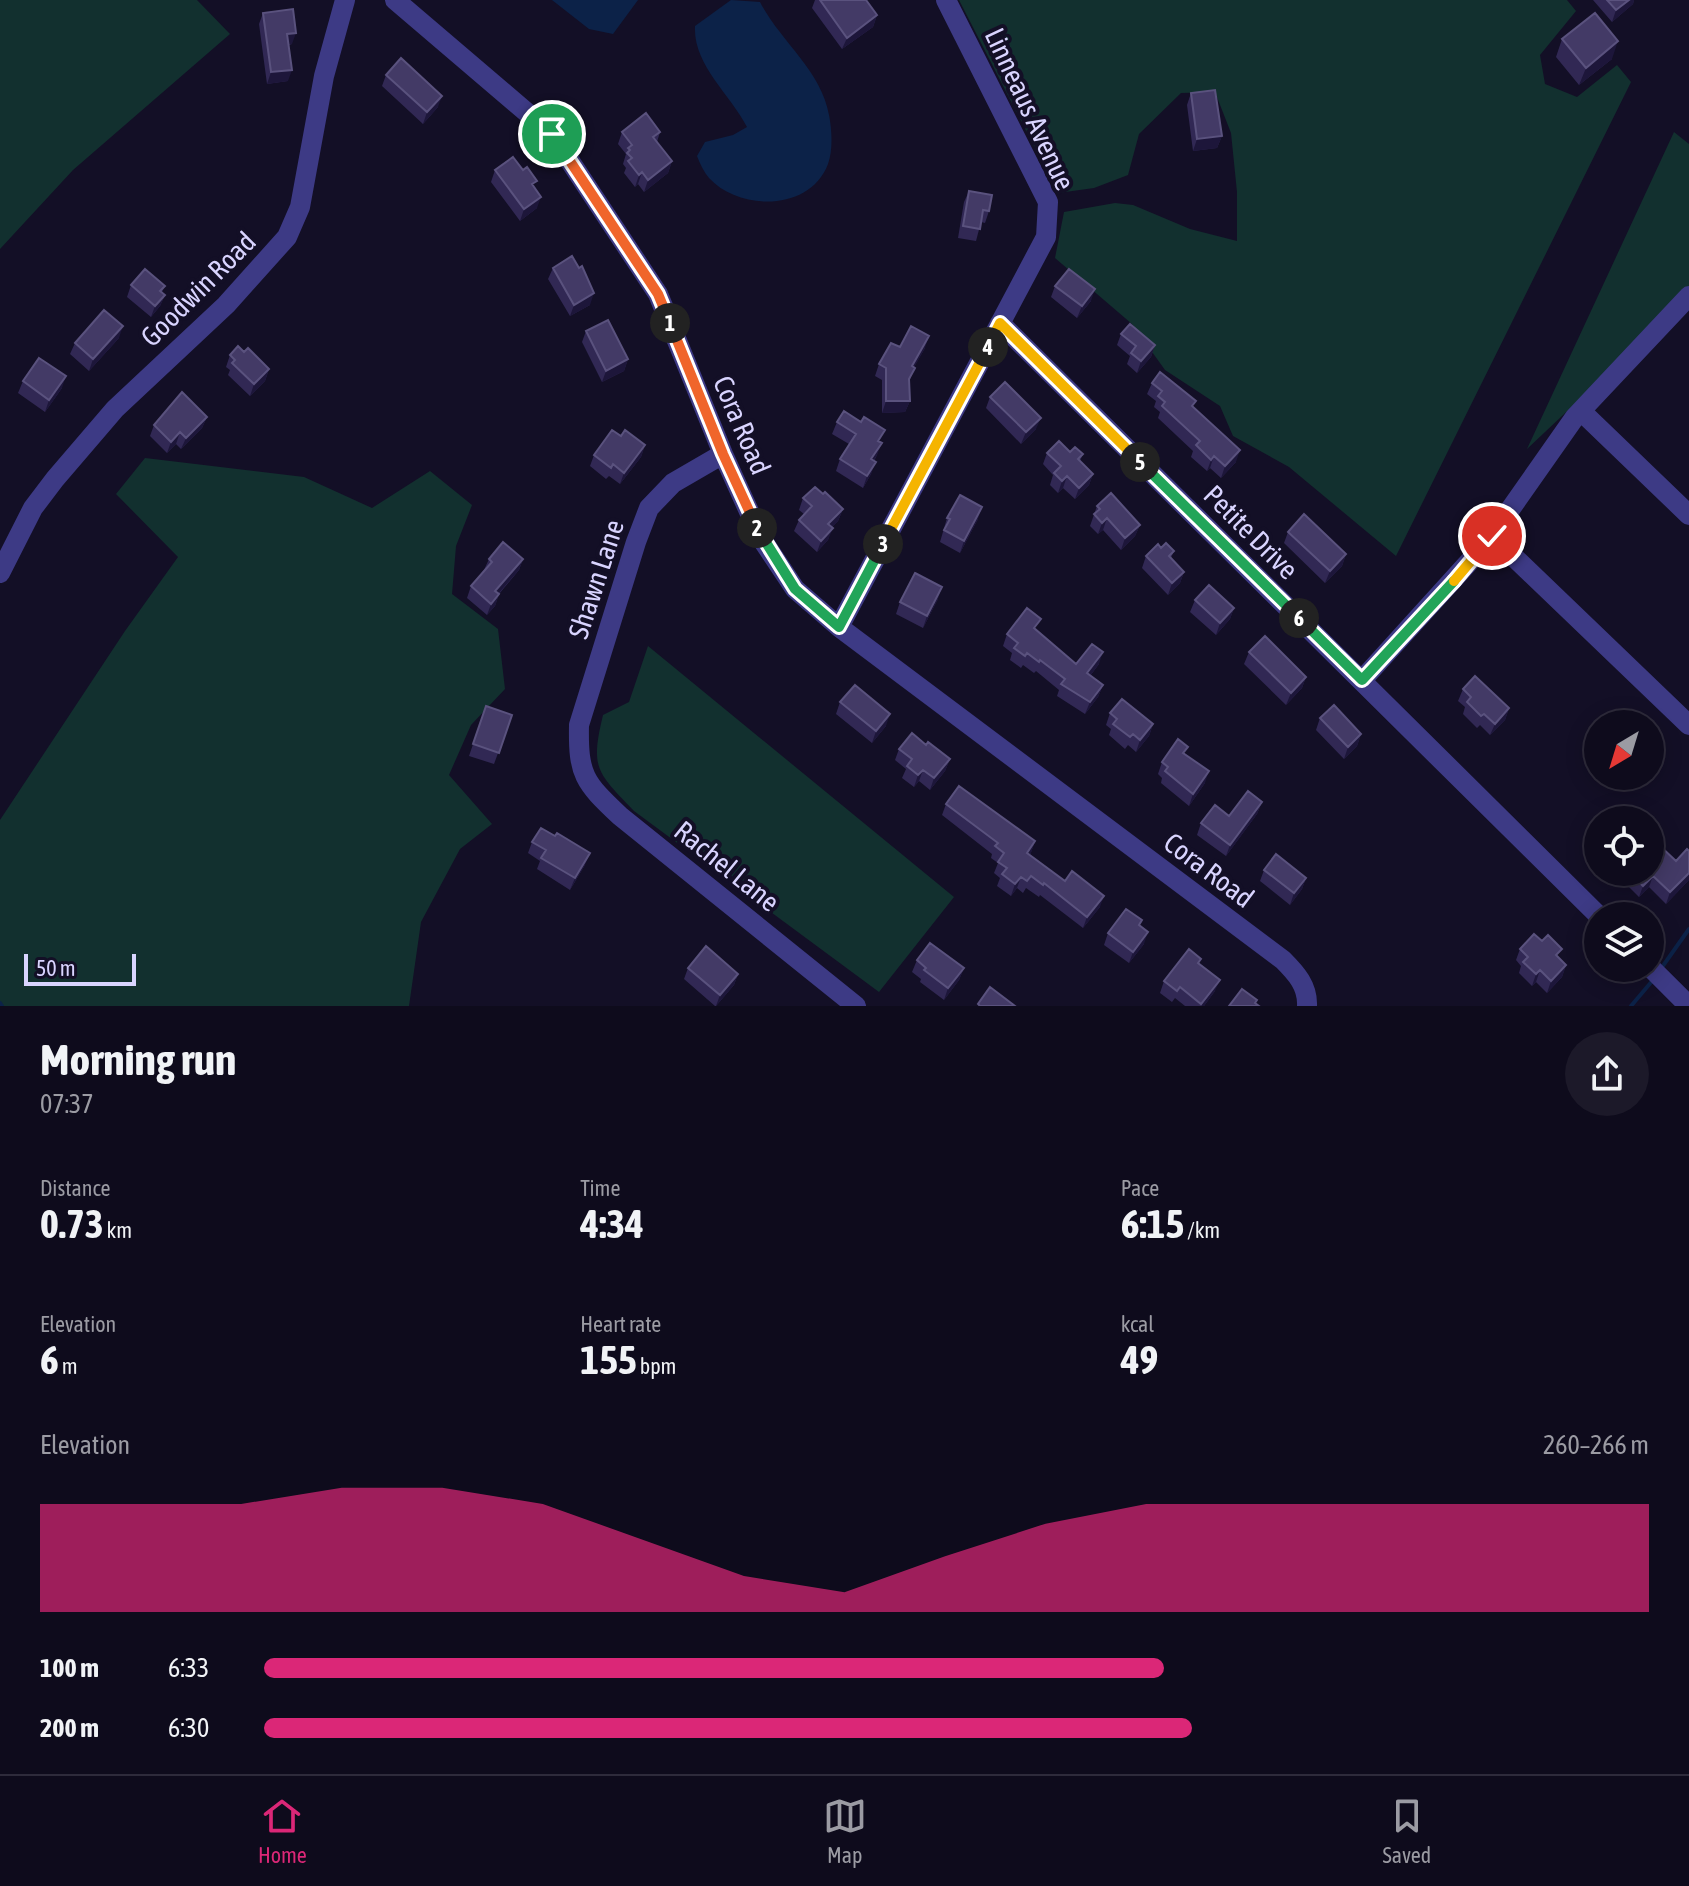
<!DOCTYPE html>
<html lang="en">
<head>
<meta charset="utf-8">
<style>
  :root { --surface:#0e0b1c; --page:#1c1929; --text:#f1f3f6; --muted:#9b9ba3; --line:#2e2b3b; --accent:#db2777 }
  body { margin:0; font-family:"Asap Condensed",sans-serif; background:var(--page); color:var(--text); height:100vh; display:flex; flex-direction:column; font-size:30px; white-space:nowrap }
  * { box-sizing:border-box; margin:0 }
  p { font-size:26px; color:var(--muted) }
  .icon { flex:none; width:44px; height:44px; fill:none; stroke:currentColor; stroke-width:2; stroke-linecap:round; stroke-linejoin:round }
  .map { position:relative; height:1006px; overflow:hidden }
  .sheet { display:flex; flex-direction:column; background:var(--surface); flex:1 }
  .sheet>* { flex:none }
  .needle { width:52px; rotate:218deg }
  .controls { position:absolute; left:1584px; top:710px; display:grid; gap:16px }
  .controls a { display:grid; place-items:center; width:80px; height:80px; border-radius:50%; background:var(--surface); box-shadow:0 4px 20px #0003,0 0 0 2px var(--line); font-size:40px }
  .scale { position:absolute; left:24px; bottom:20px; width:112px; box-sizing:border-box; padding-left:8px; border:4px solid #d9d4ff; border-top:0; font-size:22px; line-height:28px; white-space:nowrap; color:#d9d4ff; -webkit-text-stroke:6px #130f26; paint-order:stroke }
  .pin { position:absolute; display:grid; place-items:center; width:68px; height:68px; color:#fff; margin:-34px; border:4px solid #fff; border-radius:50%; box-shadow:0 2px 8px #0007 }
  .km { position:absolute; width:40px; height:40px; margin:-20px; border-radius:50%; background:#222; color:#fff; font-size:22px; line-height:40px; text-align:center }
  .round { display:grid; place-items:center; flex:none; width:84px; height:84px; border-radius:42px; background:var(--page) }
  .headline { display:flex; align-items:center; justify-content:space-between; height:136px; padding:0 40px }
  h1 { font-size:44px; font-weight:700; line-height:60px }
  .metrics { display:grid; grid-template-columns:repeat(3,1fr); gap:12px; height:136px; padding:8px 40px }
  .metrics div { display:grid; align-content:center }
  .metrics b { font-size:40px; font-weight:700 }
  .metrics small { font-size:22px; font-weight:400 }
  .metrics p { font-size:22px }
  .chart { height:224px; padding:16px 40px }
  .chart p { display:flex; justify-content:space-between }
  .chart svg { width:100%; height:144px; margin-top:8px; fill:var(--accent); opacity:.7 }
  ul { padding:0 40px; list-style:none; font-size:26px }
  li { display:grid; grid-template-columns:128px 96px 1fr; align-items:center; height:60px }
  li i { height:20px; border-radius:10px; background:var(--accent) }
  .menu { display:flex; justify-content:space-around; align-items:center; height:112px; border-top:2px solid var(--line); background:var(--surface); font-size:22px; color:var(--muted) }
  .menu a { display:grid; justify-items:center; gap:4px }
  .menu .active { color:var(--accent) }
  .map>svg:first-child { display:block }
</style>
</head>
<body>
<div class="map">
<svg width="1689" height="1006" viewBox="0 0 1689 1006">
  <rect width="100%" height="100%" fill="#130f26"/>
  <path fill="#12302f" d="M0,0h197l33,34 -157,136 -73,79z
    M959,0h608l9,11 -36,44 5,29 32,13 40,-32 14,17 -235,474 -107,-89 -56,-31 -13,-30 -55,-36 -33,-46 -77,-66 9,-46 51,-9 18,2 57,24 47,12v-49l-6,-59 -16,-41 -34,1 -42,41 -11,41 -34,13 -36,5z
    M1674,132l15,12v152l-162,153z
    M145,458l159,19 68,31 58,-37 42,34 -16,41 -4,48 46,35 7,60 -34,36 -22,50 43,49 -32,25 -39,73 -12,84h-409v-186l125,-189 53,-74 -62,-63z
    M648,646l306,251 -75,95 -245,-181c-37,-39 -44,-42 -31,-96l26,-13z"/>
  <path fill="#0c2248" d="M552,0h86l-25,34 -24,-5z
    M731,0l29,2c20,39 61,68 69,113 3,15 4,35 -1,49 -18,48 -89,47 -119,14 -5,-6 -9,-14 -12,-22l8,-14 28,-7 14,-8c-17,-33 -54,-62 -52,-101z"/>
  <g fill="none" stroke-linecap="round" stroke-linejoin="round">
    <path stroke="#0c2248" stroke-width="4" d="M1660,970l29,-41
      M0,1003l2,3
      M1631,1006l22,-26"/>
    <path stroke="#3d3a85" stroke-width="20" d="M395,0l157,134 106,160 65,160 38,84 34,51 44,38 444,333c13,13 25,26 24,46
      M1000,323l599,593
      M1581,411l108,104
      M723,454l-50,29 -24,25 -13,34 -57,183c-1,50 5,57 41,91l236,190
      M1492,536l197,189
      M0,573l33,-65 22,-29 60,-70 111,-104 61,-68 13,-30 24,-131 21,-76
      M839,627l207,-390 2,-35 -102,-202
      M1362,680l126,-139 87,-124 114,-121
      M1650,967l39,39"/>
  </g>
  <path fill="#312854" d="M815,0h5l57,15 -4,12 -31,22 -30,-41z
    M1593,0h41l-1,4 -21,18z
    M263,13l29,31 -3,1 -1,36 -21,3 -8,-60z
    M1562,39l50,20 -33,26 -23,-28z
    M386,75l52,32 -15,17 -41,-38z
    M1191,93l31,43 -5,12 -24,3 -6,-46z
    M622,132h38l-3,10 15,19 -4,12 -24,19 -6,-8 -3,3 -11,-14 2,-5 -3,-4 3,-10 -8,-10z
    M495,170l39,17 3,21 -17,13 -29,-39z
    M969,191l20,20 -4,12 -4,-1 -5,19 -18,-3 6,-36z
    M553,268l37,37 -20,11 -22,-37z
    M131,285l34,1 -3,6 3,3 -5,11 -9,11 -24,-20z
    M1055,286l36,15 -14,17 -26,-21z
    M586,331l42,28 -4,12 -22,11 -20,-40z
    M1121,334l34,11 -4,12 -14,16 -10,-9 3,-8 -13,-11z
    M119,338l-30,33 -19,-17 5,-11z
    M900,347l25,1 -11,19 -5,16 1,18 -5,11 -23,1v-33l-7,-4 4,-12z
    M244,352l25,17 -4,12 -15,15 -22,-21 2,-5 -4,-3 4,-12z
    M23,381l39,7 -17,24 -27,-19z
    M1152,383l42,25 42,54 -15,16 -11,-10 -3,3 -16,-14 2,-6 -35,-33 2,-6 -6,-5 2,-6 -9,-7z
    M990,397l46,32 -15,15 -35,-36z
    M207,417l-5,11 -21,21 -5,-5 -9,9 -17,-17 4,-11z
    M837,422l43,20 -3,13 -3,6 -3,13 -8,14 -27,-17 4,-12 9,-15 -17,-10z
    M645,445l-4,12 -21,27 -11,-8 -3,3 -16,-13 4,-11z
    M1070,452l13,2 -3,7 13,13 -4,11 -14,14 -12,-11 -5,5 -8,-8 3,-10 -10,-11 4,-11z
    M823,494l20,15 -5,12 -6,6 -4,13 -11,12 -23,-21 5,-11 5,-6 -5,-4 4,-12z
    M1097,506l43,19 -5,11 -14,14 -18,-20 -5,4 -8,-8z
    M947,518l31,1 -18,34 -20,-11z
    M1288,532l58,22 -4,12 -17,17 -41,-40z
    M1161,548l13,3 -3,7 13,14 -4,11 -12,12 -26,-27 4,-12z
    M489,559h34l-4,11 -20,24 -4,12 -8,9 -20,-17 4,-12 13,-16z
    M938,599l-15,29 -27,-14 4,-12z
    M1195,600l39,8 -4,11 -14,16 -26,-23z
    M1036,630l40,34h23l-9,12 13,9 -5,12 -13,17 -28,-18 2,-6 -23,-19 -2,2 -11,-8 -2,3 -11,-8 2,-7 -9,-7 4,-12z
    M1249,652l57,25 -4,11 -16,17 -42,-41z
    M1463,689l46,19 -4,12 -15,15 -10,-10 -3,3 -14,-14 2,-7 -7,-6z
    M840,702l46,24 -14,17 -36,-29z
    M486,706l26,9 -18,49 -25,-8z
    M1110,713l43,11 -4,12 -13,16 -8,-7 -3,4 -16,-14 2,-6 -5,-4z
    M1320,718l41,16 -4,12 -13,13 -28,-29z
    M926,745l24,14 -5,12 -15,19 -11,-9 -5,6 -12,-9 4,-9 -11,-9 4,-11z
    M1185,754l20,29 -16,23 -28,-23 1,-5 -4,-4 4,-12z
    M1262,802l-5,12 -31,42 -29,-21 4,-12 28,-7z
    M946,804l89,37 -5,14 70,52 -17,21 -43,-33 -1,2 -13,-9 -3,5 -6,-5 -6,8 -14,-10 3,-8 -6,-5 4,-10 -7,-5 1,-4 -50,-39z
    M532,842l53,23 -15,25 -33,-21 3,-8 -12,-8z
    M1689,851v29l-23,24 -17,-17 -10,10 -12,-12 4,-11 45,-13z
    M1264,870l42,8 -4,11 -12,16 -30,-24z
    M1108,933l36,11 -15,19 -25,-18z
    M1520,949l38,8 8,8 -4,12 -15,16 -11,-11 -4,4 -13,-13 2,-7 -5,-6z
    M1201,959l-2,5 16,27 -11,15h-19l-10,-8 -3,4 -12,-9 4,-12z
    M917,960l47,8 -5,12 -15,20 -24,-18 1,-3 -9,-7z
    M688,968l50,6 -4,11 -18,21h-1l-31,-27z"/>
  <path fill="#1d163a" d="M1629,0h5l-1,4 -21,18 4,-12z
    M877,15l-4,12 -31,22 5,-11z
    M296,33l-4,11 -9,1 4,-11z
    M1618,41l-6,18 -33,26 7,-17z
    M292,70l-4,11 -21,3 4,-12z
    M442,96l-4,11 -15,17 4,-12z
    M1222,136l-5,12 -24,3 4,-12z
    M672,161l-4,12 -24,19 4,-12z
    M642,172l-4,12 -3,3 4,-12z
    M541,197l-4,11 -17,13 4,-12z
    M1095,289l-4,12 -14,17 5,-12z
    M594,293l-4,12 -20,11 4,-11z
    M165,295l-5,11 -9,11 4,-11z
    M123,326l-4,12 -30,33 4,-12z
    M929,336l-4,12 -17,30 4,-12z
    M1155,345l-4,12 -14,16 4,-12z
    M628,359l-4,12 -22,11 4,-11z
    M269,369l-4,12 -15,15 4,-12z
    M66,376l-4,12 -17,24 4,-12z
    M886,401h24l-5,11 -23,1z
    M207,417l-5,11 -21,21 5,-11z
    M1041,418l-5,11 -15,15 5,-12z
    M180,432l-4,12 -9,9 4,-11z
    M882,443l-5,12 -10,16 4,-12z
    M645,445l-4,12 -21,27 4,-11z
    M1240,450l-4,12 -15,16 4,-12z
    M1214,456l-4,12 -3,3 4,-11z
    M876,462l-5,12 -8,14 4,-12z
    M1093,474l-4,11 -14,14 4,-11z
    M1067,476l-4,12 -5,5 4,-12z
    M982,507l-4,12 -18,34 4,-12z
    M843,509l-5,12 -14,15 4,-12z
    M1107,518l-4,12 -5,4 4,-11z
    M1140,525l-5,11 -14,14 4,-12z
    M833,528l-5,12 -11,12 4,-11z
    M1346,554l-4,12 -17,17 5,-12z
    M523,559l-4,11 -28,32 4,-11z
    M1184,572l-4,11 -12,12 4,-12z
    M942,587l-4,12 -15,29 4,-12z
    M499,594l-4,12 -8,9 4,-11z
    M1234,608l-4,11 -14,16 4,-12z
    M1103,652l-4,12 -16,21 4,-12z
    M1306,677l-4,11 -16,17 5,-12z
    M1103,685l-5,12 -13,17 5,-12z
    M1509,708l-4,12 -15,15 5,-11z
    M890,714l-4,12 -14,17 4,-12z
    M1153,724l-4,12 -13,16 4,-12z
    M1361,734l-4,12 -13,13 4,-12z
    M950,759l-5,12 -15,19 4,-12z
    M923,770l-4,11 -5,6 4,-12z
    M1209,771l-4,12 -16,23 4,-12z
    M1262,802l-5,12 -31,42 4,-11z
    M1035,841l-4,12 -9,11 5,-11z
    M590,853l-5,12 -15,25 5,-12z
    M1689,873v7l-23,24 4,-12z
    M1653,876l-4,11 -10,10 4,-11z
    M1021,877l-4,11 -6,8 4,-12z
    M1306,878l-4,11 -12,16 4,-12z
    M1104,896l-4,11 -17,21 4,-11z
    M1148,932l-4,12 -15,19 4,-11z
    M1566,965l-4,12 -15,16 4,-12z
    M964,968l-5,12 -15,20 4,-12z
    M1540,970l-4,12 -4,4 4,-12z
    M738,974l-4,11 -18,21 4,-11z
    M1220,980l-5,11 -11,15h-3z"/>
  <path fill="#433a66" stroke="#5a527e" stroke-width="2" d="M820,0h46l11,15 -30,23z
    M1607,0h22l-13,10z
    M293,9l3,24 -9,1 5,36 -21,2 -8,-59z
    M1595,13l23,28 -32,27 -24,-29z
    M401,58l41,38 -15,16 -41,-37z
    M1215,90l7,46 -25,3 -6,-46z
    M646,113l14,19 -7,5 19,24 -24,19 -6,-8 -3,3 -11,-14 4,-3 -5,-5 3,-3 -2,-2 4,-3 -10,-13z
    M513,157l10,13 4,-3 10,14 -5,3 9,13 -17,12 -29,-39z
    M969,191l23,4 -3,16 -6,-1 -3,19 -17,-3z
    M572,256l7,12 3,-2 12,27 -20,12 -21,-37z
    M145,269l20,17 -5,5 5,4 -10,11 -24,-21z
    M1069,269l26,20 -13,17 -27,-20z
    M104,310l19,16 -30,33 -18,-16z
    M608,320l20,39 -22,12 -20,-40z
    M1130,324l25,21 -14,16 -10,-8 5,-7 -15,-12z
    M911,326l18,10 -17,30 3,2 -6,11 1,22h-24v-33l-7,-4 12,-21 9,4z
    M238,346l6,6 4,-4 21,21 -15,15 -22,-21 3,-3 -5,-5z
    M39,358l27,18 -17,24 -26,-19z
    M1160,372l36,29 -4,5 48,44 -15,16 -11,-10 -3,4 -15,-15 4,-4 -38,-35 3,-4 -7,-6 4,-5 -10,-8z
    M1005,382l36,36 -15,14 -36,-35z
    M182,392l25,25 -21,21 -6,-6 -9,10 -17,-17z
    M844,411l17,11 3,-5 21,13 -7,11 4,2 -11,16 5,3 -9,14 -27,-17 16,-25 -19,-12z
    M612,430l9,6 4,-6 20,15 -21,28 -11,-9 -2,4 -17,-13z
    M1059,441l11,11 5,-5 8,7 -5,5 15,15 -14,14 -12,-12 -5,5 -8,-8 7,-7 -14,-13z
    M815,487l8,7 2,-2 18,17 -15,15 5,4 -12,13 -22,-21 13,-14 -9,-8z
    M1111,493l29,32 -15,13 -18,-20 -5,5 -8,-9 6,-5 -3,-3z
    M960,495l22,12 -18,34 -20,-11 6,-11 -3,-1z
    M1304,514l42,40 -16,17 -42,-39z
    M503,542l20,17 -28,32 4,3 -8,10 -20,-18 21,-24 -3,-3z
    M1166,543l8,8 -5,5 15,16 -12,11 -26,-27 12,-12 3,4z
    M915,573l27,14 -15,29 -27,-14z
    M1209,585l25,23 -14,15 -25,-23z
    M1027,608l14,11 -7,9 42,36 16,-20 11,8 -16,21 16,12 -13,17 -29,-18 4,-5 -25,-19 -1,2 -12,-9 -2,3 -11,-8 4,-5 -11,-9z
    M1265,636l41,41 -15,16 -42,-41z
    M1475,676l34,32 -14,16 -11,-10 -3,2 -14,-14 4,-5 -8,-8z
    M855,685l35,29 -14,17 -36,-29z
    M1122,699l31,25 -13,16 -7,-6 -3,3 -17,-13 4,-5 -7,-6z
    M1334,705l27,29 -13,13 -28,-29z
    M486,706l26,9 -13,38 -26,-9z
    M912,733l14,12 2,-3 22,17 -16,19 -11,-8 -5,5 -11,-9 5,-7 -13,-10z
    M1178,739l10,8 -5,6 26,18 -16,23 -28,-23 3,-4 -6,-5z
    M959,786l76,55 -8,12 38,28 7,-10 32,25 -17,21 -43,-34 -1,2 -12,-9 -4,5 -6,-4 -6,7 -13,-10 5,-6 -9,-6 6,-9 -9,-7 3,-3 -52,-39z
    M1248,791l14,11 -32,43 -29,-22 14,-18 14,11z
    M541,828l14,8 2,-3 33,20 -15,25 -34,-20 5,-8 -14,-8z
    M1659,845l17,16 11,-12 2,2v22l-19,19 -17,-16 -10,10 -12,-12 2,-2h17v-17z
    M1276,854l30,24 -12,15 -30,-23z
    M1126,909l16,11 -3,5 9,7 -15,20 -25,-19z
    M1534,934l8,7 6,-6 14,14 -6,6 10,10 -15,16 -11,-11 -4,4 -13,-12 5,-5 -8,-8z
    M930,943l34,25 -16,20 -24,-18 2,-2 -9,-8z
    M706,946l32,28 -18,21 -32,-27z
    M1189,949l12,10 -3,4 22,17 -19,24 -21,-17 -3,4 -13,-10z
    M990,987l25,19h-35l-2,-2z
    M1242,989l15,11 -2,3 4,3h-30z"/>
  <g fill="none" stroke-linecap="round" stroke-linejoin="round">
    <defs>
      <path id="split-1" d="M552,134l106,160 12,29"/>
      <path id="split-2" d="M670,323l53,131 34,74"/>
      <path id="split-3" d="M757,528l38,61 44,38 44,-83"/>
      <path id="split-4" d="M883,544l105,-197"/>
      <path id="split-5" d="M988,347l12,-24 140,139"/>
      <path id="split-6" d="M1140,462l159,156"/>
      <path id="split-7" d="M1299,618l63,62 92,-99"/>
      <path id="split-8" d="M1454,581l38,-45"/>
    </defs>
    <use href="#split-1" stroke="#fff" stroke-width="16"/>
    <use href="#split-2" stroke="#fff" stroke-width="16"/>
    <use href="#split-3" stroke="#fff" stroke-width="16"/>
    <use href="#split-4" stroke="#fff" stroke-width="16"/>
    <use href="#split-5" stroke="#fff" stroke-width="16"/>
    <use href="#split-6" stroke="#fff" stroke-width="16"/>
    <use href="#split-7" stroke="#fff" stroke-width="16"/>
    <use href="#split-8" stroke="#fff" stroke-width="16"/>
    <use href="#split-1" stroke="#f0652b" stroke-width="10"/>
    <use href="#split-2" stroke="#f0652b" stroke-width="10"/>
    <use href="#split-3" stroke="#22a559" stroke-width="10"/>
    <use href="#split-4" stroke="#f5b400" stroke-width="10"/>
    <use href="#split-5" stroke="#f5b400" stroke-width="10"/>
    <use href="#split-6" stroke="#22a559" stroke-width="10"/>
    <use href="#split-7" stroke="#22a559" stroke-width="10"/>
    <use href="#split-8" stroke="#f5b400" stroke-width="10"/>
  </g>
  <g text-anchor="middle" stroke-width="8" stroke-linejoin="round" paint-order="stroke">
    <g font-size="28" fill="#d9d4ff" stroke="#130f26">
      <text transform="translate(1030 109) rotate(65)" y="10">Linneaus Avenue</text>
      <text transform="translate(198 289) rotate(-45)" y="10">Goodwin Road</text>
      <text transform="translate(742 425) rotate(67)" y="10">Cora Road</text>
      <text transform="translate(1251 532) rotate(45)" y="10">Petite Drive</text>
      <text transform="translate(596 579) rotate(-72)" y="10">Shawn Lane</text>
      <text transform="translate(727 866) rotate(39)" y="10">Rachel Lane</text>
      <text transform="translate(1209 870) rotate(37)" y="10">Cora Road</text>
    </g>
  </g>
</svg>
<div class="controls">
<a><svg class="needle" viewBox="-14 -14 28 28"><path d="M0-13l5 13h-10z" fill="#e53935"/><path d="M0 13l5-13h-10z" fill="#9b9ba3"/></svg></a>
<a><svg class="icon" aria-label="locate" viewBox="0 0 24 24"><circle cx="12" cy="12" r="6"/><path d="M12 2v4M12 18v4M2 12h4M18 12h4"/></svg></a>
<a><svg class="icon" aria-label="layers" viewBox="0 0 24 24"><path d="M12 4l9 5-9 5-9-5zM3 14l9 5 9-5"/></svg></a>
</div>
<div class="scale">50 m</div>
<div class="pin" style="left:552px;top:134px;background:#1e9e55"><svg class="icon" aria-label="arrive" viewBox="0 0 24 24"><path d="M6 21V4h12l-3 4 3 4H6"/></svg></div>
<div class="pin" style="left:1492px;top:536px;background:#d93025"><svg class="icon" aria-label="check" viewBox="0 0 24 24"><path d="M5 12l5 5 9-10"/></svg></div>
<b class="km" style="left:670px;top:323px">1</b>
<b class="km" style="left:757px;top:528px">2</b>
<b class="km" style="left:883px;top:544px">3</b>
<b class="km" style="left:988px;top:347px">4</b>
<b class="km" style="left:1140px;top:462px">5</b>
<b class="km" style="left:1299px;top:618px">6</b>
</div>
<section class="sheet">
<div class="headline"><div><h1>Morning run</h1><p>07:37</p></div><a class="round"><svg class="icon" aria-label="share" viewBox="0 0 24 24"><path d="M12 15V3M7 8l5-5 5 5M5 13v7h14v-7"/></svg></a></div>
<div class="metrics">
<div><p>Distance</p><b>0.73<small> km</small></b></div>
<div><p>Time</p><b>4:34</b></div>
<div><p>Pace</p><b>6:15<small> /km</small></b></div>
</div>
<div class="metrics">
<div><p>Elevation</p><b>6<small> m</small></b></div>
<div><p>Heart rate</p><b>155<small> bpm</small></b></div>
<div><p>kcal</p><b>49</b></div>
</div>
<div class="chart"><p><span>Elevation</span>260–266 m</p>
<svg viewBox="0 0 160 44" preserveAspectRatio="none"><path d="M0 44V11L10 11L20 11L30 6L40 6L50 11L60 22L70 33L80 38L90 27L100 17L110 11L120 11L130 11L140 11L150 11L160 11V44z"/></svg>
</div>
<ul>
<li><b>100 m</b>6:33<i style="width:65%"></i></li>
<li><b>200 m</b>6:30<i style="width:67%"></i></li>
</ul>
</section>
<nav class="menu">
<a class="active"><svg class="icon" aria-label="home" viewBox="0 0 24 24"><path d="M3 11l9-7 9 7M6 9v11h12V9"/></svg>Home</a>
<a><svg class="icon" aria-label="map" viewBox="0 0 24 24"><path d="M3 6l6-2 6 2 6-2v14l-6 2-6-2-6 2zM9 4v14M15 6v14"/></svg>Map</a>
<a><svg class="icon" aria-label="saved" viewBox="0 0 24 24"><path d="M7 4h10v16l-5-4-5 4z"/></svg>Saved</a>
</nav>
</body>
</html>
